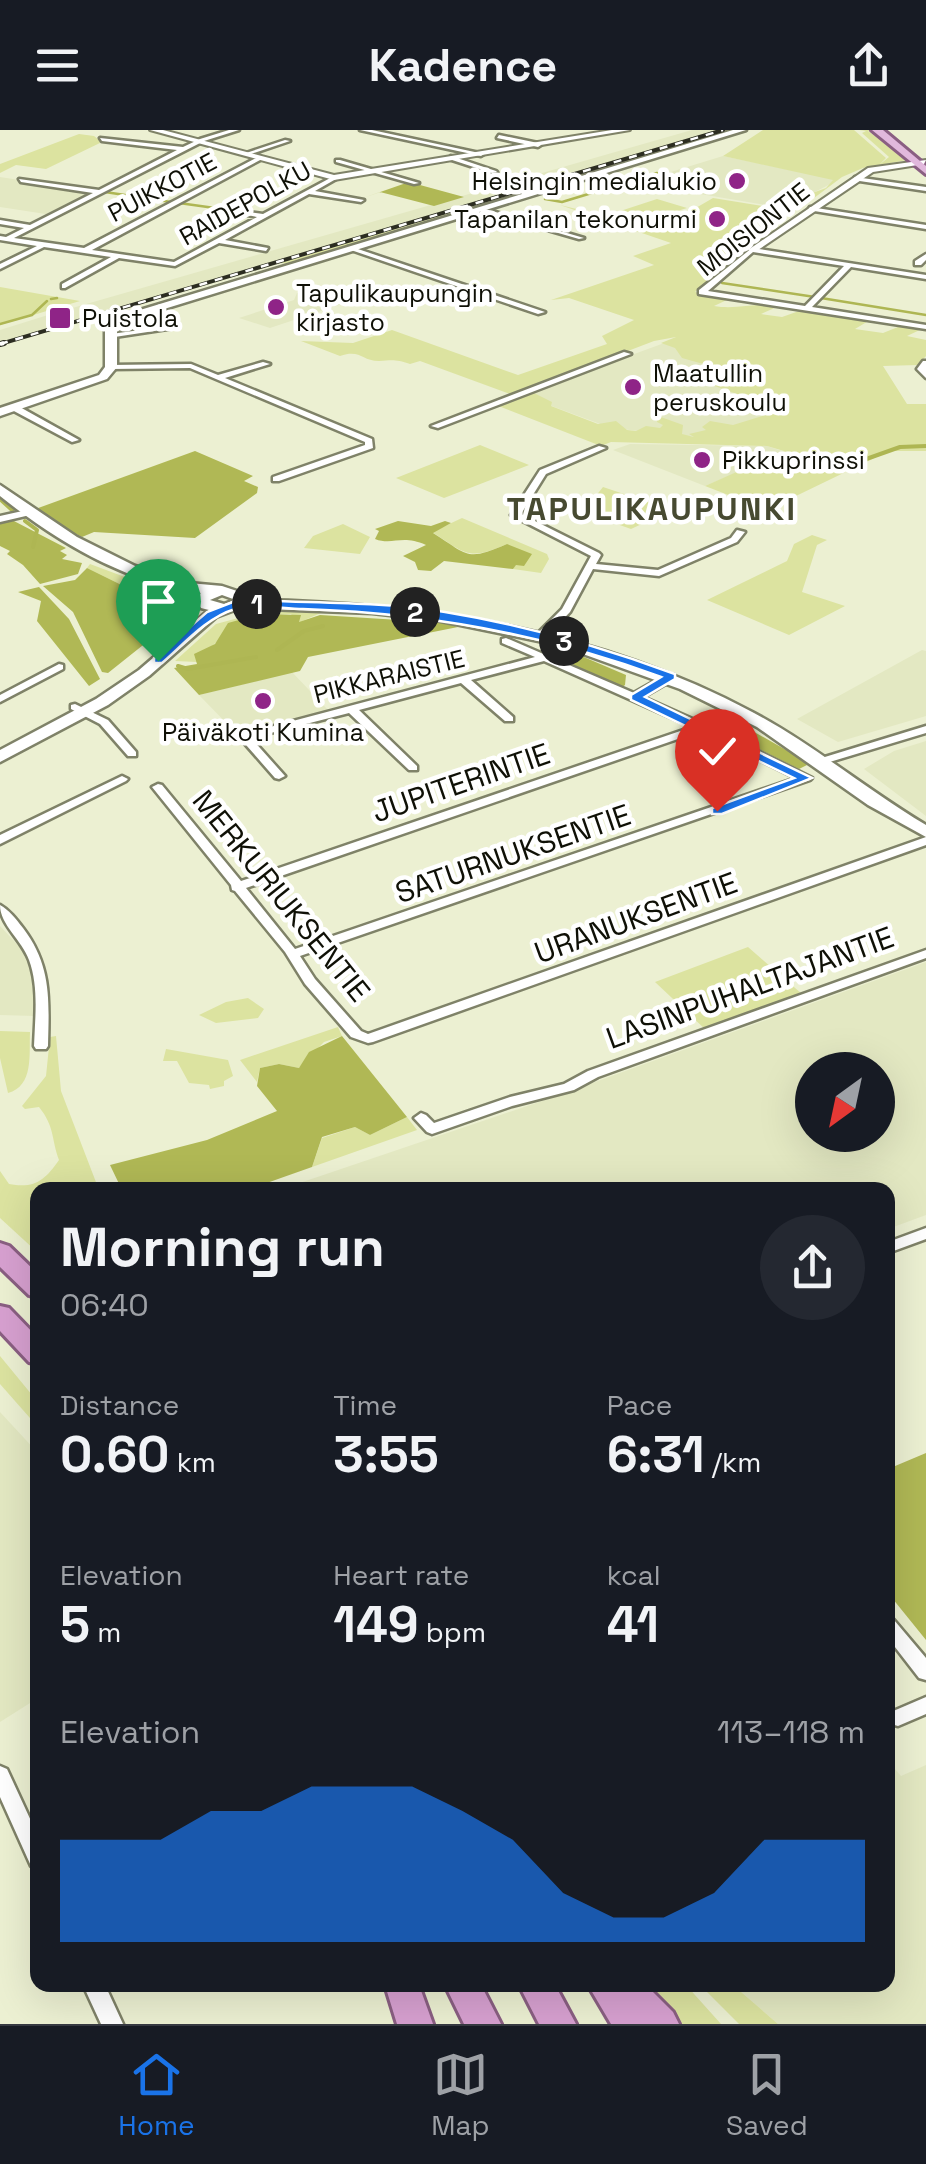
<!DOCTYPE html>
<html lang="en">
<head>
<meta charset="utf-8">
<style>
  :root { --surface:#171b24; --page:#242831; --text:#f1f3f6; --muted:#9ea1a6; --line:#363941; --accent:#1a73e8 }
  body { margin:0; font-family:"Space Grotesk",sans-serif; background:var(--page); color:var(--text); height:100vh; display:flex; flex-direction:column; font-size:38px; white-space:nowrap }
  * { box-sizing:border-box; margin:0 }
  p { font-size:32px; color:var(--muted) }
  .icon { flex:none; width:55px; height:55px; fill:none; stroke:currentColor; stroke-width:2; stroke-linecap:round; stroke-linejoin:round }
  .map { position:relative; flex:1; overflow:hidden }
  .details { position:absolute; left:30px; top:1052px; width:865px; height:810px; display:flex; flex-direction:column; background:var(--surface); border-radius:20px; box-shadow:0 10px 40px #0002 }
  .details>* { flex:none }
  .needle { width:65px; rotate:213deg }
  .fabs { position:absolute; left:795px; top:922px; display:grid; gap:20px }
  .fabs a { display:grid; place-items:center; width:100px; height:100px; border-radius:50%; background:var(--surface); box-shadow:0 10px 40px #0002; font-size:50px }
  .pin { position:absolute; display:grid; place-items:center; width:85px; height:85px; color:#fff; margin:-102px -42px; border-radius:50% 50% 50% 0; rotate:-45deg; box-shadow:0 0 10px #0007 }
  .pin .icon { rotate:45deg }
  .km { position:absolute; width:50px; height:50px; margin:-25px; border-radius:50%; background:#222; color:#fff; font-size:28px; line-height:50px; text-align:center }
  .round { display:grid; place-items:center; flex:none; width:105px; height:105px; border-radius:52px; background:var(--page) }
  .headline { display:flex; align-items:center; justify-content:space-between; height:170px; padding:0 30px }
  h1 { font-size:55px; font-weight:700; line-height:75px }
  .metrics { display:grid; grid-template-columns:repeat(3,1fr); gap:15px; height:170px; padding:10px 30px }
  .metrics div { display:grid; align-content:center }
  .metrics b { font-size:50px; font-weight:700 }
  .metrics small { font-size:28px; font-weight:400 }
  .metrics p { font-size:28px }
  .chart { height:280px; padding:20px 30px }
  .chart p { display:flex; justify-content:space-between }
  .chart svg { width:100%; height:180px; margin-top:10px; fill:var(--accent); opacity:.7 }
  header { display:flex; justify-content:space-between; align-items:center; height:130px; padding:0 30px; background:var(--surface); font-size:45px; font-weight:700 }
  .dock { display:flex; justify-content:space-around; align-items:center; height:140px; border-top:2px solid var(--line); background:var(--surface); font-size:28px; color:var(--muted) }
  .dock a { display:grid; justify-items:center; gap:5px }
  .dock .active { color:var(--accent) }
  .map>svg:first-child { display:block }
</style>
</head>
<body>
<header><svg class="icon" aria-label="menu" viewBox="0 0 24 24"><path d="M4 6h16M4 12h16M4 18h16"/></svg>Kadence<svg class="icon" aria-label="share" viewBox="0 0 24 24"><path d="M12 15V3M7 8l5-5 5 5M5 13v7h14v-7"/></svg></header>
<div class="map">
<svg width="926" height="1894" viewBox="0 0 926 1894">
  <rect width="100%" height="100%" fill="#ecf0d2"/>
  <path fill="#e3e8c2" fill-rule="evenodd" d="M692,0h38l-730,216v-16l48,-15z
    M723,26l115,24 -54,28 -149,-25z
    M0,47l91,14 3,2 -42,22 -52,-8z
    M311,162l31,12 -72,24 -31,-10 55,-18 3,-7z
    M678,208l74,31 -35,15 65,25 -78,29 -93,-10 -89,-33z
    M630,314l137,2 18,6 -80,34 -92,-36z
    M922,520l4,1v65l-88,26 -41,-23z
    M292,542l36,38 -91,24 -38,-39z
    M926,611v75l-62,-47 30,-18z
    M0,796l30,32 5,58 -35,-1z
    M926,832v253l-38,14v-39h-609l269,-91zM812,940h66v65h-66z
    M0,1282l37,40 1,246 -38,24z
    M889,1632l12,14 25,-11v259h-148l-45,-39h155z"/>
  <path fill="#dce3a0" d="M737,0l-445,134 -11,-1 446,-132z
    M763,0h91l32,28 -7,7 10,-8 -27,-24 4,-2 -7,-1h15l-6,1 39,29 -44,8 -21,9 -32,24 -11,-3 27,-10 7,-8 -110,-24z
    M79,4l15,2 8,6 -56,27 -30,-4 -16,8v-9z
    M713,68l61,10 -51,32 22,5 -3,8 -47,39 36,6 -17,8c23,4 41,-4 65,0l-18,8 21,3 20,-7 68,10 -15,9 28,4 20,-8 21,3 -17,8 19,4v16l-8,9 -35,1 24,38h19v47h-37l-122,59 -62,-24 79,-35 -17,-5 -156,-4 -10,4 -105,-41 38,-12 18,9 -1,4 47,18 18,-3 11,9 9,1 10,-5 14,2 3,-3 -6,-3 1,-6 25,9 -1,9 12,3 -5,-3 17,-4 -4,-3 8,-6 23,4 49,-15 -76,-27 -4,-4 11,-2 -3,-6 23,7 6,-4 -57,-16 -7,-10 -14,-5 15,-6 -22,4 -141,54 -93,-34 -10,3c-14,-5 -18,-4 -31,-3 -18,0 -18,-12 -39,-5l-39,-15 52,2 39,-13 126,45 89,-31 -5,-8 32,-16 -65,-22 -18,2 103,-35 -21,-9 38,-13 -111,-38 45,11 52,-17 30,9 -51,16 22,6z
    M0,157l80,14 -80,24z
    M480,315l49,20 -85,33 -48,-20z
    M603,357l69,23 -41,19 -48,-17z
    M462,388l85,36 2,5 -8,14 -28,-4 2,-4 -8,-21c-39,17 -41,10 -75,-12z
    M343,394l27,13 -10,17 -56,-6 9,-12z
    M812,405l15,5 -10,5 -15,47 43,14 -56,29 -82,-35 80,-39 7,-17z
    M90,434l83,31 8,13 -4,10 -25,-18 -65,-32z
    M268,480l55,2 -25,11 -7,-9c-38,0 -69,18 -94,48l-22,-1 41,-37z
    M748,817l54,47 -96,36 -51,-48z
    M248,868l16,11 -6,9 -42,5 -17,-8 27,-13z
    M338,897l4,9 -18,6 -25,26 -20,-4 -19,4 -3,14 -17,-22z
    M0,901l30,1c-1,22 4,54 -22,61l-8,-35z
    M56,906l5,55 38,99h-61l-1,62 -37,-34v-47l9,13c26,5 36,-4 50,-24 -8,-22 -4,-33 -20,-53l-14,2 -3,-3 24,-30 4,-39z
    M166,919l62,11 5,16 -9,5v5l-14,3 -1,-4 -20,-2 -12,-22h-14z
    M407,987l10,13 -105,37 10,-29 33,-11 15,8z
    M0,1226l37,45v25l-37,-42z
    M643,1855h43l35,39h-40z
    M700,1855h33l45,39h-39z"/>
  <path fill="#b0b855" d="M409,52l55,15 -30,9 -54,-14 -17,6z
    M195,321l58,25 -9,5 14,6 -1,6 -62,45 -101,-6 -12,5 -52,-26z
    M12,390l54,28 -6,3 7,4 -5,4 20,4 -4,11 -38,10 -17,-19 -16,-11 3,-3 -10,-5v-24z
    M398,391l33,5 14,-5 6,2 -18,10c35,22 33,29 74,11l25,10 -8,12 -8,-1 -3,4 -69,-8 -13,10 -13,-1 -3,-8 -12,-6 23,-11c-25,-11 -33,1 -51,-6l4,-8 -4,-2z
    M87,438l65,32 25,18 -69,55 -6,-1 -29,-60 -30,-26 32,-6z
    M39,457l30,32 31,60 -11,7 -52,-65 4,-20 -23,-9z
    M261,484l40,1 -2,7 21,-7 126,8 12,4 -150,30 -8,14 -101,24 -25,-27 23,-4 -3,-10 21,-10 13,-21z
    M565,519l61,26 -1,10 -4,3 -69,-31z
    M726,586l76,43 5,6 -8,4 -90,-45z
    M342,906l65,81 -37,18 -15,-8 -33,10 -10,30 -65,23h-125l-12,-25 97,-25 70,-29 -20,-25 3,-18 19,-4 20,4 10,-16z
    M926,1323v187l-38,-47v-124z"/>
  <g fill="none" stroke-linecap="round" stroke-linejoin="round">
    <path stroke="#aeb653" stroke-width="2.5" d="M612,57l45,-14
      M105,62l66,10
      M545,69l17,3 43,-13
      M179,73l50,7
      M722,153l93,14
      M821,168l105,17
      M51,169l6,-1
      M0,194l32,-9 15,-14"/>
    <path stroke="#aeb653" stroke-width="4" d="M855,333l45,-16 26,-1
      M0,369l12,11
      M25,391l12,9 -4,17
      M277,520l27,-19 19,-5
      M178,536l10,3 68,-12"/>
    <defs>
      <path id="minor" d="M229,0h10l-35,11 -190,97 70,10 176,-92 2,3 -170,91 82,12 83,-45 -25,-5v-2l31,4 71,-38 2,3 -21,12 49,9 -3,2 -52,-8 -84,46 43,8 -2,3 -47,-8 -44,23 -56,-8 -54,30h-3v-4l49,-27 -67,-10 -44,22v-5l37,-18 -37,-6v-4l6,1 18,-9 -24,-4v-4l30,5 63,-32 -72,-11 -2,-3 80,11 78,-40 -75,-9 -2,-3 83,9 17,-8z
        M360,0h12l112,24 -3,2z
        M499,5l39,8 3,2 -3,2 -41,-9z
        M285,10l5,1 -42,14 -5,-1z
        M451,26l45,15 1,1 -5,1 -43,-14z
        M336,30h4l79,23 -5,1 -78,-22z
        M855,47l71,10v4l-73,-11z
        M810,77l116,18v4l-118,-19z
        M478,78h4l102,30 -5,1 -101,-29z
        M348,117h4l193,65 -7,2 -190,-65z
        M752,118l174,27v4l-75,-12 -39,40 114,18v4l-227,-35v-4zM753,122l91,14 -39,40 -97,-15z
        M926,124v6l-5,5h-6v-4z
        M137,181h6l31,17 -66,10 -1,-2 4,-2 51,-7 -25,-12z
        M624,222l7,2 -193,74 -7,-2z
        M923,231h3v17l-9,-9z
        M263,232l7,2 -45,14 147,61 1,9 -94,33h-6v-4l92,-32v-3l-175,-74 -79,1 -4,-2 4,-2 80,-1 27,11z
        M12,276h6l61,34 -7,2 -60,-32z
        M599,316l7,2 -60,26 -25,40 78,39 2,2 -5,9 62,6 73,-32 6,-8 8,2 -8,10 -78,34 -66,-7 -23,43 -24,25h-8v-4l24,-24 29,-53 -80,-41 29,-45z
        M27,380l3,1v4l-30,7v-6z
        M506,508l128,55 32,-18h8v4l-31,18 63,28 106,53 -2,2 -510,176 15,23 46,52 7,3 558,-197v8l-553,197 -5,1 -17,-6 -46,-53 -20,-32 -50,-61 -3,-1 -1,-5 -79,-98 6,-3 4,1 79,96 451,-154 -148,-66 -73,19 42,37v4h-8l-44,-38 -102,27 58,56v4h-8l-60,-57 -98,25 34,38 -6,3 -4,-1 -36,-41 1,-2 295,-78 -33,-14v-4zM701,601l95,47 -501,171 -49,-61z
        M59,534l4,1v4l-63,33v-7z
        M75,574l33,16 28,32v4h-8l-28,-32 -29,-15v-4z
        M926,596v7l-103,31h-8l-2,-2 2,-2z
        M122,646l6,3 -2,2 -126,63v-9z
        M0,775c9,5 16,14 23,23 29,38 26,73 25,118l-2,3h-10l-2,-3c1,-28 5,-59 -5,-86 -7,-20 -29,-35 -29,-55z
        M926,820v8l-328,119 -24,13 -62,16 -80,28 -5,-2 -13,-14 7,-5 5,2 8,8 76,-26 54,-13 24,-13z
        M926,1098v11l-38,14v-11z
        M888,1487l6,3 32,38v22l-7,-2 -31,-40z
        M926,1567v17l-28,12 -7,-2 -2,-6 2,-6z
        M0,1636l7,3 31,67v32l-7,-2 -31,-69z
        M83,1855h22l18,39h-22z"/>
      <path id="tertiary" d="M150,0h13l171,45 278,-45h18l-296,50z
        M926,30l-2,4 -51,8 -118,80 -7,-2 120,-82z"/>
      <path id="secondary" d="M733,0h13l-621,191 -8,8v38l-10,12 -107,37v-8l99,-33 6,-8v-39l12,-11z
        M0,355l77,52 58,29 54,17 33,3 24,8 1,6c176,2 350,29 507,113 60,32 113,77 172,112v12l-58,-32 -111,-78 -77,-38 -122,-44 -122,-25 -64,-7 -132,-5 -24,9 -67,59 -41,29 -108,57v-12l96,-51 43,-29 70,-60 -8,-2 -6,-10 6,-5c-74,-10 -144,-51 -201,-97zM222,465l11,4 -1,2 -8,3 -14,-4z"/>
      <path id="primary" d="M872,0h11l43,36v8z"/>
      <path id="trunk" d="M0,1113l9,3 29,28v24l-9,-3 -29,-28z
        M0,1176l9,2 29,30v26l-9,-2 -29,-31z
        M385,1855h34l14,39h-36z
        M445,1855h36l20,39h-37z
        M519,1855h36l21,39h-37z
        M588,1855h58l27,27 6,12h-68z"/>
    </defs>
    <use href="#minor" stroke="#7f8268" stroke-width="5"/>
    <use href="#tertiary" stroke="#7f8268" stroke-width="4"/>
    <use href="#secondary" stroke="#7f8268" stroke-width="5"/>
    <use href="#primary" stroke="#8a5f82" stroke-width="6"/>
    <use href="#trunk" stroke="#8a5f82" stroke-width="6"/>
    <use href="#minor" fill="#fff" fill-rule="evenodd"/>
    <use href="#tertiary" fill="#fff" fill-rule="evenodd"/>
    <use href="#secondary" fill="#fff" fill-rule="evenodd"/>
    <use href="#primary" fill="#e1b8dc" fill-rule="evenodd"/>
    <use href="#trunk" fill="#d7a0d0" fill-rule="evenodd"/>
    <defs>
      <path id="rail-far1" d="M0,214l723,-214"/>
      <path id="rail" d="M0,214l4,-1"/>
    </defs>
    <use href="#rail-far1" stroke="#2c2d21" stroke-width="4"/>
    <use href="#rail" stroke="#2c2d21" stroke-width="6"/>
    <use href="#rail-far1" stroke="#fff" stroke-width="2.5" stroke-dasharray="8" stroke-linecap="butt"/>
    <use href="#rail" stroke="#fff" stroke-width="4" stroke-dasharray="10" stroke-linecap="butt"/>
  </g>
  <path fill="#1a73e8" stroke="#fff" stroke-width="2.5" d="M238,470c68,3 139,1 207,12 79,13 155,34 230,62v5l-30,18 167,81 -90,36h-10v-6l82,-30 -163,-78v-5l30,-18c-116,-43 -234,-64 -358,-68 -20,0 -48,-6 -68,0 -29,9 -51,35 -73,54h-8v-5l53,-46z"/>
  <g fill="#8f2487" stroke="#fff" stroke-width="4">
    <circle cx="737" cy="51" r="10"/>
    <circle cx="717" cy="89" r="10"/>
    <circle cx="276" cy="177" r="10"/>
    <rect x="48" y="176" width="24" height="24" rx="5"/>
    <circle cx="633" cy="257" r="10"/>
    <circle cx="702" cy="330" r="10"/>
    <circle cx="263" cy="571" r="10"/>
  </g>
  <g text-anchor="middle" stroke-width="9" stroke-linejoin="round" paint-order="stroke">
    <g font-size="25" fill="#0f1006" stroke="#fff" text-anchor="start">
      <text x="717" y="60" text-anchor="end">Helsingin medialukio</text>
      <text x="697" y="98" text-anchor="end">Tapanilan tekonurmi</text>
      <text x="296" y="172">Tapulikaupungin<tspan x="296" dy="29">kirjasto</tspan></text>
      <text x="82" y="197">Puistola</text>
      <text x="653" y="252">Maatullin<tspan x="653" dy="29">peruskoulu</tspan></text>
      <text x="722" y="339">Pikkuprinssi</text>
      <text x="263" y="611" text-anchor="middle">Päiväkoti Kumina</text>
    </g>
    <g font-size="25" fill="#0f1006" stroke="#fff">
      <text transform="translate(162 57) rotate(-28)" y="9">PUIKKOTIE</text>
      <text transform="translate(245 73) rotate(-29)" y="9">RAIDEPOLKU</text>
      <text transform="translate(753 99) rotate(-38)" y="9">MOISIONTIE</text>
      <text transform="translate(389 546) rotate(-14)" y="9">PIKKARAISTIE</text>
    </g>
    <g font-size="30" fill="#0f1006" stroke="#fff">
      <text transform="translate(461 653) rotate(-19)" y="10">JUPITERINTIE</text>
      <text transform="translate(513 724) rotate(-19)" y="10">SATURNUKSENTIE</text>
      <text transform="translate(281 766) rotate(51)" y="10">MERKURIUKSENTIE</text>
      <text transform="translate(636 788) rotate(-20)" y="10">URANUKSENTIE</text>
      <text transform="translate(750 858) rotate(-20)" y="10">LASINPUHALTAJANTIE</text>
    </g>
    <g font-size="32" font-weight="bold" letter-spacing="2.5" fill="#474a31" stroke="#fff">
      <text x="652" y="390">TAPULIKAUPUNKI</text>
    </g>
  </g>
</svg>
<div class="fabs">
<a><svg class="needle" viewBox="-14 -14 28 28"><path d="M0-13l5 13h-10z" fill="#e53935"/><path d="M0 13l5-13h-10z" fill="#9ea1a6"/></svg></a>
</div>
<div class="pin" style="left:158px;top:531px;background:#1e9e55"><svg class="icon" aria-label="arrive" viewBox="0 0 24 24"><path d="M6 21V4h12l-3 4 3 4H6"/></svg></div>
<div class="pin" style="left:717px;top:681px;background:#d93025"><svg class="icon" aria-label="check" viewBox="0 0 24 24"><path d="M5 12l5 5 9-10"/></svg></div>
<b class="km" style="left:257px;top:474px">1</b>
<b class="km" style="left:415px;top:482px">2</b>
<b class="km" style="left:564px;top:511px">3</b>
<section class="details">
<div class="headline"><div><h1>Morning run</h1><p>06:40</p></div><a class="round"><svg class="icon" aria-label="share" viewBox="0 0 24 24"><path d="M12 15V3M7 8l5-5 5 5M5 13v7h14v-7"/></svg></a></div>
<div class="metrics">
<div><p>Distance</p><b>0.60<small> km</small></b></div>
<div><p>Time</p><b>3:55</b></div>
<div><p>Pace</p><b>6:31<small> /km</small></b></div>
</div>
<div class="metrics">
<div><p>Elevation</p><b>5<small> m</small></b></div>
<div><p>Heart rate</p><b>149<small> bpm</small></b></div>
<div><p>kcal</p><b>41</b></div>
</div>
<div class="chart"><p><span>Elevation</span>113–118 m</p>
<svg viewBox="0 0 160 44" preserveAspectRatio="none"><path d="M0 44V19L10 19L20 19L30 12L40 12L50 6L60 6L70 6L80 12L90 19L100 32L110 38L120 38L130 32L140 19L150 19L160 19V44z"/></svg>
</div>
</section>
</div>
<nav class="dock">
<a class="active"><svg class="icon" aria-label="home" viewBox="0 0 24 24"><path d="M3 11l9-7 9 7M6 9v11h12V9"/></svg>Home</a>
<a><svg class="icon" aria-label="map" viewBox="0 0 24 24"><path d="M3 6l6-2 6 2 6-2v14l-6 2-6-2-6 2zM9 4v14M15 6v14"/></svg>Map</a>
<a><svg class="icon" aria-label="saved" viewBox="0 0 24 24"><path d="M7 4h10v16l-5-4-5 4z"/></svg>Saved</a>
</nav>
</body>
</html>
